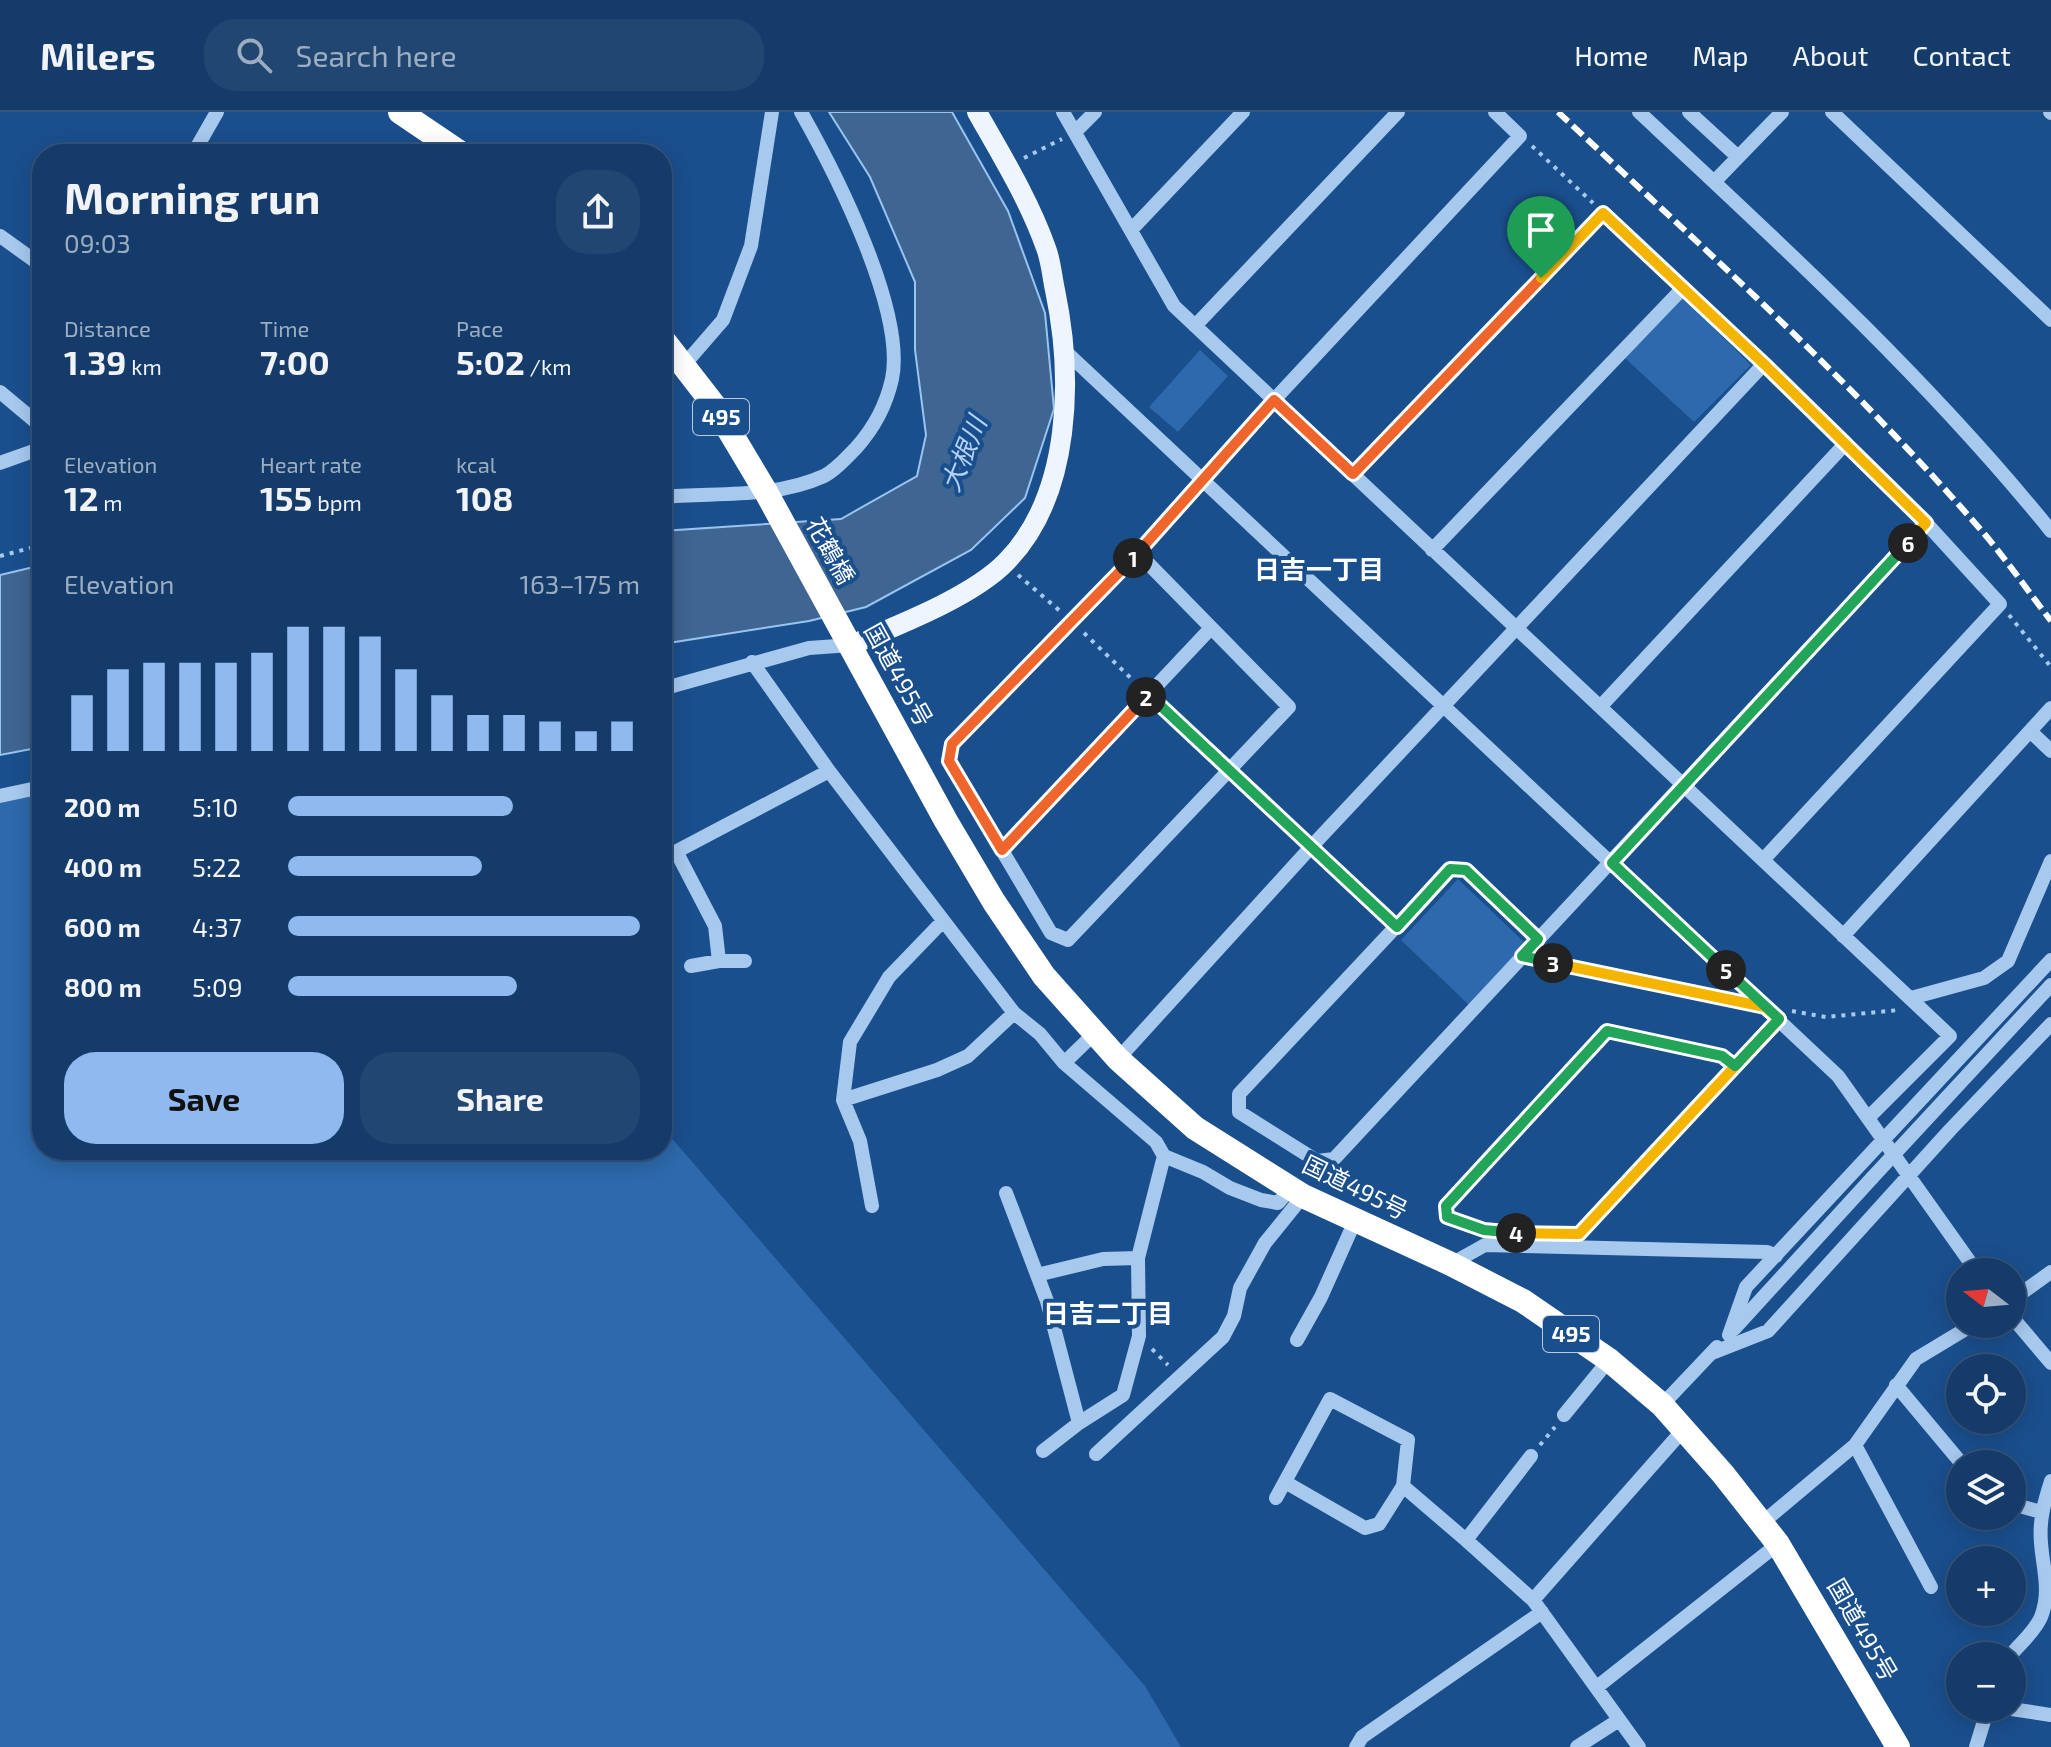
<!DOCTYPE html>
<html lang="en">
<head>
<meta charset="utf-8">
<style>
  :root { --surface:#143b6a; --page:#214672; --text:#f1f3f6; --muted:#9dadc1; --line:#33557e; --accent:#90b9f0 }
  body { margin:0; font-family:"Exo 2","Noto Sans JP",sans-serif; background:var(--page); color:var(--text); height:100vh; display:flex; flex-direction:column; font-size:30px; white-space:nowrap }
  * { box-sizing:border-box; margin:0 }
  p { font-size:26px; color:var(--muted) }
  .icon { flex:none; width:44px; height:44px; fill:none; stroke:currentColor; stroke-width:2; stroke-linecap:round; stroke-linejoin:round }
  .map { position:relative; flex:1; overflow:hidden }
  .drawer { position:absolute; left:32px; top:32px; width:640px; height:1016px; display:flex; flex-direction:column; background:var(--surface); border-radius:32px; box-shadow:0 4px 20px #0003,0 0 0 2px var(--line) }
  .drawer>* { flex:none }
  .needle { width:52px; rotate:286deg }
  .buttons { position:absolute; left:1946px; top:1146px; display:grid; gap:16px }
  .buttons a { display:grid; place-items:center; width:80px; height:80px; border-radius:50%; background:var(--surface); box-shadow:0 4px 20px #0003,0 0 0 2px var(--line); font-size:40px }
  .pin { position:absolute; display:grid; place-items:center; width:68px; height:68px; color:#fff; margin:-82px -34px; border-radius:50% 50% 50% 0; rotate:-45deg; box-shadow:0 0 8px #0007 }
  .pin .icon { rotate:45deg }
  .km { position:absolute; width:40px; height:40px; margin:-20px; border-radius:50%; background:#222; color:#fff; font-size:22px; line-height:40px; text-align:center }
  .round { display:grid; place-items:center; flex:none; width:84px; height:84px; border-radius:32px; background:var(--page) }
  .head { display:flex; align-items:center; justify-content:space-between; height:136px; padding:0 32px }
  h1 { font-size:44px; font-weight:700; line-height:60px }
  .figures { display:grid; grid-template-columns:repeat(3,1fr); gap:12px; height:136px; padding:8px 32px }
  .figures div { display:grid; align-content:center }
  .figures b { font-size:34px; font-weight:700 }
  .figures small { font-size:22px; font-weight:400 }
  .figures p { font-size:22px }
  .chart { height:224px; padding:16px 32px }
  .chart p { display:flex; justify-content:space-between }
  .chart svg { width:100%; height:144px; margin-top:8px; stroke:var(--accent); stroke-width:6 }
  .button { display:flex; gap:16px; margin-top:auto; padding:16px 32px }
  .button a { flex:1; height:92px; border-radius:32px; background:var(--accent); color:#111; font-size:32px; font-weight:700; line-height:92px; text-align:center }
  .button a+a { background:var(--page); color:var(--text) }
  ul { padding:0 32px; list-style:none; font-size:26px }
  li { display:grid; grid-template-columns:128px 96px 1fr; align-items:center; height:60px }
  li i { height:20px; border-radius:10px; background:var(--accent) }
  header { display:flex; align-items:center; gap:48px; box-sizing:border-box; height:112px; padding:0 40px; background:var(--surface); border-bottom:2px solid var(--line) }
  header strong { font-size:38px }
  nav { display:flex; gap:44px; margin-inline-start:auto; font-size:28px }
  .search { width:560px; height:72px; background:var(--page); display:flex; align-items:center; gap:20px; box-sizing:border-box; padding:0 28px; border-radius:32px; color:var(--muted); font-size:30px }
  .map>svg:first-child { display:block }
</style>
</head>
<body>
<header>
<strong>Milers</strong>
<div class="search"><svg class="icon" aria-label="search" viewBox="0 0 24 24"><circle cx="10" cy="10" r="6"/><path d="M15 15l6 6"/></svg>Search here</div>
<nav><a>Home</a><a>Map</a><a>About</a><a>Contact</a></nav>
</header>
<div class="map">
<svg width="2051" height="1635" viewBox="0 0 2051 1635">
  <rect width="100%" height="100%" fill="#1a4f8d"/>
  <path fill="#2d69ac" d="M1682,185l69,68 -57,57 -69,-64z
    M1200,238l28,26 -50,56 -29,-25z
    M42,667v371h620v-23l483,559 36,61h-1181v-958z
    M1458,767l68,65 -57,61 -68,-65z"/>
  <path fill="#3f6592" stroke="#9ac4f0" stroke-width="2" d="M829,0h123l56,99 37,102 9,96 -29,89 -54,52 -105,57 -57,14 -147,23v-113l179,-12 76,-43 9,-41 -11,-85v-68l-45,-105z
    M42,453v182l-42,8v-180z"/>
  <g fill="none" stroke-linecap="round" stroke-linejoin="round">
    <path stroke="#a7c9ee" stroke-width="4" stroke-dasharray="4 6" stroke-linecap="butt" d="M1532,34l61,57
      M1024,46l38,-19
      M1693,185l60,57
      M1857,342l59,59
      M0,444l42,-11
      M1018,463l42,36
      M2009,503l42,52
      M1084,521l54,52
      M1159,592l58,54
      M1242,668l58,54
      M1324,744l63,61
      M1541,848l191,40
      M1792,899l34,6 73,-7
      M1152,1237l16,16
      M1540,1333l15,-18"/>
    <path stroke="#a7c9ee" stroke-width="14" d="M1063,0l111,194 776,730 -81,81
      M1639,0c144,134 288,266 412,419
      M1689,0l49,45
      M1832,0l219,208
      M2050,0l1,1
      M1075,20l20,-20
      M193,42l24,-42
      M1714,70l68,-70
      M1132,117l111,-117
      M0,124l42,30
      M1195,214l203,-214
      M1065,239l773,725 139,196
      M684,253l39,-45 28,-74 21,-134
      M0,280l42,35
      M0,351l42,-15
      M1353,362l250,-261 80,75 -251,262
      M662,385c54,-5 111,2 162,-21 12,-6 22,-18 32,-28 18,-20 30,-42 36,-69 14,-68 -57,-207 -91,-267
      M1138,441l151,154 -221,233 -17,-7 -102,-172 3,-17z
      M1138,441l136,-153 246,-264 -25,-24
      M752,550l77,109 185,242 -46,43 -31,14 -94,30 7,-58 39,-65 53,-55
      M662,577l147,-41 42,-3
      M2030,619l21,20
      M0,684l42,-9
      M1002,738l209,-222
      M677,741l38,73 4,35
      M662,747l167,-88
      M1843,824l208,-228
      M1538,827l-72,-69 -16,-1 -211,225v18l78,49 17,-2 592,-636 74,81 -237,256
      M691,854l28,-5h26
      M1911,886l73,-20 24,-17 43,-100
      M1014,901l26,21 24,29 92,79 8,14 39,16 27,16 31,12 17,3 12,-14
      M1118,947l194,-213 452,-482 82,79 -245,263
      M1064,951l31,-30
      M1735,954l-13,-10 -115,-25 -161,175 1,11 37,13 23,3 72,1 200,-215
      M843,988l17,41 12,65
      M1006,1081l41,108 32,122 -36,28
      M1138,1146l26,-102
      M1451,1152l34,-19 282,7 9,4
      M1037,1163l66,-16 35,-1 1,78 -16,59 -44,28
      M2012,1188l39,-28
      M2012,1205l39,46
      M1734,1217l138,-151
      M1729,1223l17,-48 305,-327
      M1297,1228l24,-43 34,-76
      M1712,1241l56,-22 182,-201 101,-106
      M1896,1273l66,79
      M1662,1293l55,-58
      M1564,1303l45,-55
      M1855,1333l76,142
      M1096,1342l127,-117 11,-21 6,-28 25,-45 38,-47
      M1531,1344l-65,84 67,60 106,147
      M1285,1370l80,46 14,-4 24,-38
      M1276,1386l54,-99 78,41 -5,46 63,54
      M2012,1392l29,8
      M1762,1411l93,-78 61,-86 58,-35
      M1533,1488l151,-171
      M2010,1544c10,-13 24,-23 31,-39 10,-26 2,-48 0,-74 -2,-23 3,-40 10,-62
      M1597,1575l181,-143
      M2005,1596l46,7
      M1356,1635l6,-10 180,-125
      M1577,1635l42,-27
      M1976,1635l12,-39"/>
    <path stroke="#eef5ff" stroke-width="20" d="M851,533c45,-19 121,-48 155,-83 66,-67 67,-186 49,-272 -3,-14 -4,-29 -9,-42 -17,-48 -44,-92 -69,-136"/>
    <path stroke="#fff" stroke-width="24" d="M400,0l62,42
      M662,226l52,67 52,87 180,329 48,81 50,74 74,83 77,69 108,68 148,68 72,37 86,59 53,45 61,69 55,70 120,203"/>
    <path stroke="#fff" stroke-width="6" stroke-dasharray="14 6" stroke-linecap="butt" d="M1558,0c144,135 293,268 423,418 25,29 47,61 70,91"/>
    <path stroke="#a7c9ee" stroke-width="14" d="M1872,1066l179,-193"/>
  </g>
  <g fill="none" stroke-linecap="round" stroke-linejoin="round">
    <defs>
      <path id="split-1" d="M1133,446l141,-158 79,74 188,-196"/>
      <path id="split-2" d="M1133,446l-181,186 -3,17 53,89 144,-153"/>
      <path id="split-3" d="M1146,585l2,-3 249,233 53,-58 16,1 72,69 -16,17 31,7"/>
      <path id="split-4" d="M1516,1121l63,1 200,-215 -14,-12 -212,-44"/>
      <path id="split-5" d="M1516,1121l-32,-3 -37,-13 -1,-11 161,-175 115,25 13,10 44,-47 -53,-49"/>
      <path id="split-6" d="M1726,858l-114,-107 296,-320"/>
      <path id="split-7" d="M1541,166l62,-65 161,151 162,159 -18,20"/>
    </defs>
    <use href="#split-1" stroke="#fff" stroke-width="16"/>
    <use href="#split-2" stroke="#fff" stroke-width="16"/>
    <use href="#split-3" stroke="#fff" stroke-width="16"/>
    <use href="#split-4" stroke="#fff" stroke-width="16"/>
    <use href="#split-5" stroke="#fff" stroke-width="16"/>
    <use href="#split-6" stroke="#fff" stroke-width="16"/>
    <use href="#split-7" stroke="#fff" stroke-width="16"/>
    <use href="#split-1" stroke="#f0652b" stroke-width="10"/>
    <use href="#split-2" stroke="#f0652b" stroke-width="10"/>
    <use href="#split-3" stroke="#22a559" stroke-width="10"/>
    <use href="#split-4" stroke="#f5b400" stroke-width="10"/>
    <use href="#split-5" stroke="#22a559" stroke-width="10"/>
    <use href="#split-6" stroke="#22a559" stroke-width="10"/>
    <use href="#split-7" stroke="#f5b400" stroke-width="10"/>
  </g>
  <g text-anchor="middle" stroke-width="8" stroke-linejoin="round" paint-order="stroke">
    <g fill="#1a4f8d" stroke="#bacadd" stroke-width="2">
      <rect x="693" y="287" width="56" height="36" rx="6"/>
      <rect x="1543" y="1204" width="56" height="36" rx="6"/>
    </g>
    <g font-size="22" font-weight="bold" fill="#fff">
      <text x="721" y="313">495</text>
      <text x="1571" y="1230">495</text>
    </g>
    <g font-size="24" fill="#fff" stroke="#1a4f8d">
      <text transform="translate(830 439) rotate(61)" y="8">花鶴橋</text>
      <text transform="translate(898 563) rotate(61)" y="8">国道495号</text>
      <text transform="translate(1355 1076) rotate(26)" y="8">国道495号</text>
      <text transform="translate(1862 1518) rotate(60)" y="8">国道495号</text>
    </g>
    <g font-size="26" font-style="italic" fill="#b3d2f5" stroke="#1a4f8d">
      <text transform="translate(964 342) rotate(-68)" y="9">大根川</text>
    </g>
    <g font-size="26" font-weight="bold" fill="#fff" stroke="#1a4f8d">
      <text x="1319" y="467">日吉一丁目</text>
      <text x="1108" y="1211">日吉二丁目</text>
    </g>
  </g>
</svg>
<div class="buttons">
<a><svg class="needle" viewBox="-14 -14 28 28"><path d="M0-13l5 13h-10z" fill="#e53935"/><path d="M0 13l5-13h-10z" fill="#9dadc1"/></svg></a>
<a><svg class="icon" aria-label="locate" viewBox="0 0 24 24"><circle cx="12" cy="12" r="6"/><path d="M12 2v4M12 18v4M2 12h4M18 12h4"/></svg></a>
<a><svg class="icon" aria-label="layers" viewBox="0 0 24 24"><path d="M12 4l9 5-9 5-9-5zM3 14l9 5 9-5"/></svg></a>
<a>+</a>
<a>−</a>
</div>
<div class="pin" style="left:1541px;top:166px;background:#1e9e55"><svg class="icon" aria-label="arrive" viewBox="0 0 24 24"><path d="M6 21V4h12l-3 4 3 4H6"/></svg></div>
<b class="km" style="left:1133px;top:446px">1</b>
<b class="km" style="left:1146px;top:585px">2</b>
<b class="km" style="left:1553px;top:851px">3</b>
<b class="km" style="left:1516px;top:1121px">4</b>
<b class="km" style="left:1726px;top:858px">5</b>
<b class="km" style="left:1908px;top:431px">6</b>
<section class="drawer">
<div class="head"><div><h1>Morning run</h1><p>09:03</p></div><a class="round"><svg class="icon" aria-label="share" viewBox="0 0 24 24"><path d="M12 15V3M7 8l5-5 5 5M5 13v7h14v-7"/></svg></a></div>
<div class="figures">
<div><p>Distance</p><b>1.39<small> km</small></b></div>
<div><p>Time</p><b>7:00</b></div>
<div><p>Pace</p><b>5:02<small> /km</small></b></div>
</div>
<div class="figures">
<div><p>Elevation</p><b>12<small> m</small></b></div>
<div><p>Heart rate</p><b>155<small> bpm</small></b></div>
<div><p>kcal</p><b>108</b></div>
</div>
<div class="chart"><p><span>Elevation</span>163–175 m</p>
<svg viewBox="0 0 160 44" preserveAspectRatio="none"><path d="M5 44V27M15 44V19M25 44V17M35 44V17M45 44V17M55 44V14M65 44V6M75 44V6M85 44V9M95 44V19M105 44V27M115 44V33M125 44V33M135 44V35M145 44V38M155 44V35"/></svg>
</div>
<ul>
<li><b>200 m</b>5:10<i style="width:64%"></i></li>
<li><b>400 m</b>5:22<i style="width:55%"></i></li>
<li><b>600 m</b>4:37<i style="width:100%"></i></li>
<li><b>800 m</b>5:09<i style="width:65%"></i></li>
</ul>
<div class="button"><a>Save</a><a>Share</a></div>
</section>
</div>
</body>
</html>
